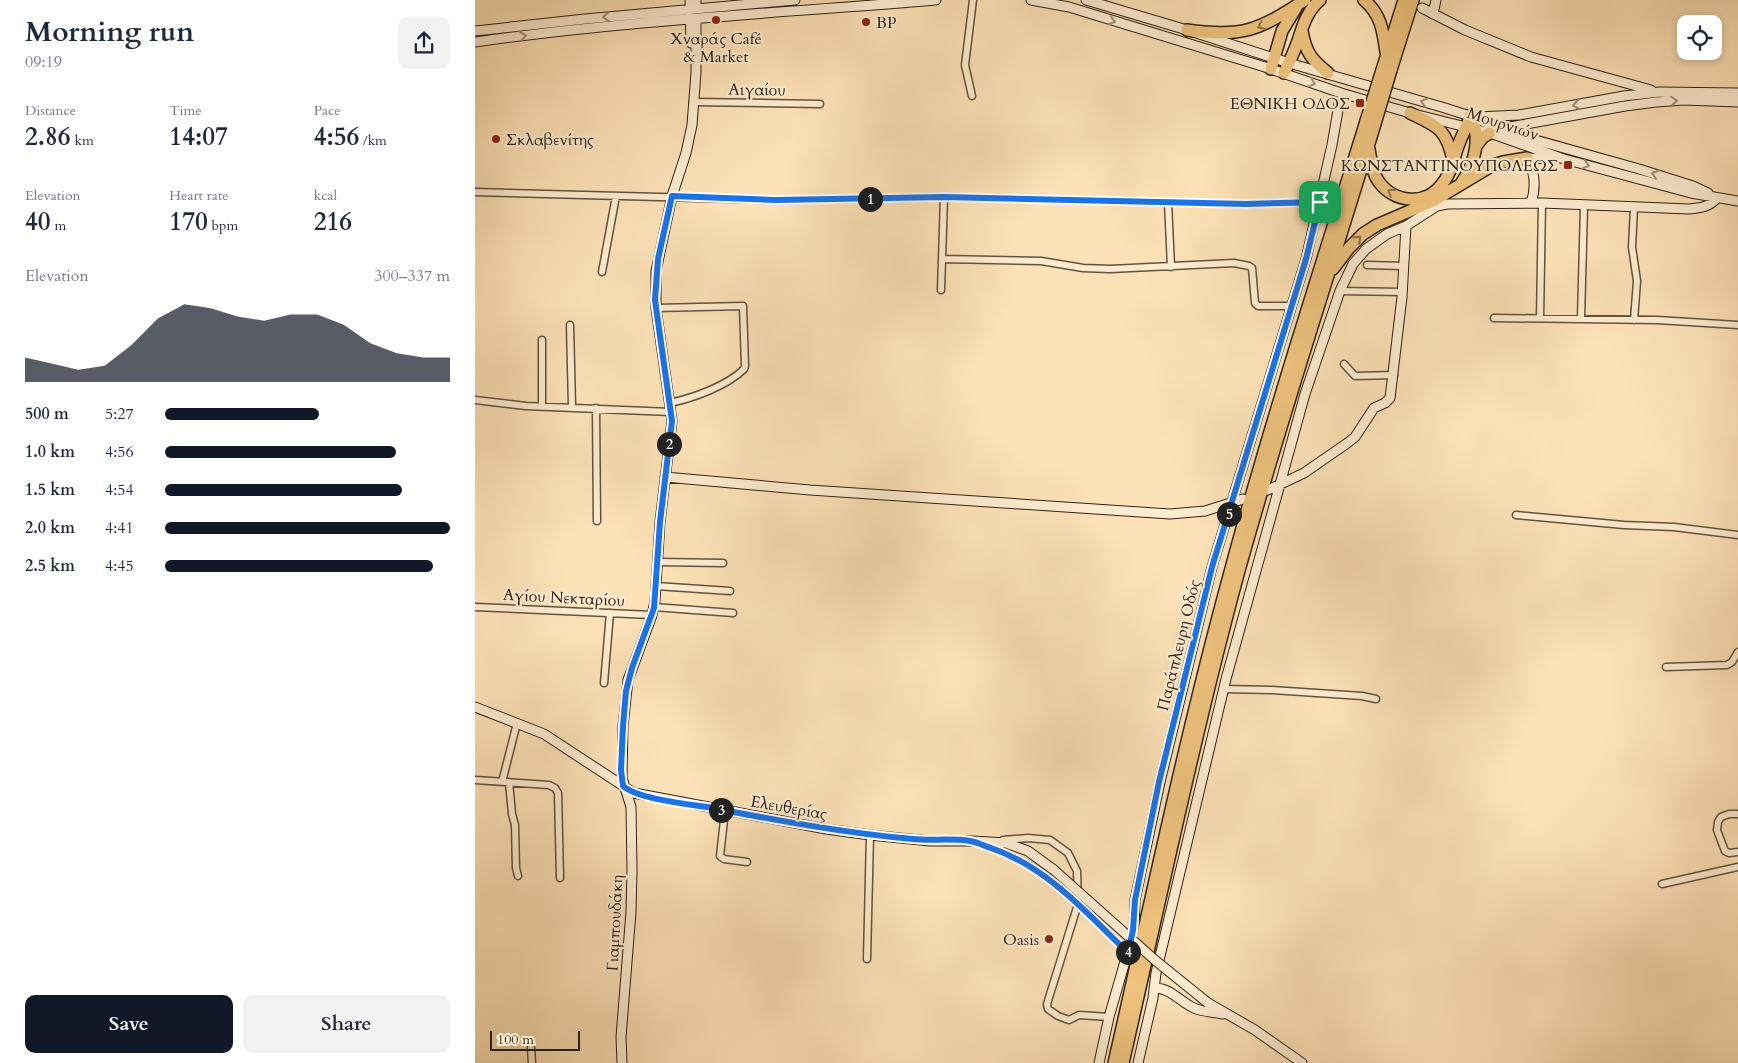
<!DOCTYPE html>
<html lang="en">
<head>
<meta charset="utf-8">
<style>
  :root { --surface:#fff; --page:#f2f2f3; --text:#1f2937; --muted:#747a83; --accent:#111827 }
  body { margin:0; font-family:Cardo,serif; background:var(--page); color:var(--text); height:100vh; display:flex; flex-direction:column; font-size:19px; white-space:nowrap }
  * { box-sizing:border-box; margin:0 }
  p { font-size:16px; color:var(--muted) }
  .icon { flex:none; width:28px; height:28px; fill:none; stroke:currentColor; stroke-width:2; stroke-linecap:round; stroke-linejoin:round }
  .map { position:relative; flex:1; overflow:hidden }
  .panel { display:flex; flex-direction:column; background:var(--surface); width:475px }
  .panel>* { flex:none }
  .tools { position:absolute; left:1202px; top:15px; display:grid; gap:10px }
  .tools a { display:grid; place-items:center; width:45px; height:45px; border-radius:10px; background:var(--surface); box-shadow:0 2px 8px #0003; font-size:25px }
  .scale { position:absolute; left:15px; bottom:12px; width:90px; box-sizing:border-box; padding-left:5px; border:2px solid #2e2216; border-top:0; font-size:14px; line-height:18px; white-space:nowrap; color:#2e2216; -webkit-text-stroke:4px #feecd0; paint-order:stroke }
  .pin { position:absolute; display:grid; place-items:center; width:42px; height:42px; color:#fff; margin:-21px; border-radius:10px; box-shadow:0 2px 8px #0006 }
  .km { position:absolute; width:25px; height:25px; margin:-12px; border-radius:50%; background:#222; color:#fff; font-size:14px; line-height:25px; text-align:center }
  .round { display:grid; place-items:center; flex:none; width:52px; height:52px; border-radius:10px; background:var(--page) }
  .summary { display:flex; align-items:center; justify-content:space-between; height:85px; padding:0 25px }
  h1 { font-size:28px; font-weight:700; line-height:38px }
  .stats { display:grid; grid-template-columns:repeat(3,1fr); gap:8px; height:85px; padding:5px 25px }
  .stats div { display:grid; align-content:center }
  .stats b { font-size:25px; font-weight:700 }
  .stats small { font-size:14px; font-weight:400 }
  .stats p { font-size:14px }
  .chart { height:140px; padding:10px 25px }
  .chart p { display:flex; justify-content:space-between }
  .chart svg { width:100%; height:90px; margin-top:5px; fill:var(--accent); opacity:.7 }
  .button { display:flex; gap:10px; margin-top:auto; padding:10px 25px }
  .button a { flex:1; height:58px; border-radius:10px; background:var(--accent); color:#fff; font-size:20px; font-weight:700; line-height:58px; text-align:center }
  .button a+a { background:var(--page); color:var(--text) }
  ul { padding:0 25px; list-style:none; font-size:16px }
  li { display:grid; grid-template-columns:80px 60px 1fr; align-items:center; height:38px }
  li i { height:12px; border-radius:6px; background:var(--accent) }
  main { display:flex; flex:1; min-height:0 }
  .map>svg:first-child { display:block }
</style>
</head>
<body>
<main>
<section class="panel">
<div class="summary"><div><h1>Morning run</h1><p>09:19</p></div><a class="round"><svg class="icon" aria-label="share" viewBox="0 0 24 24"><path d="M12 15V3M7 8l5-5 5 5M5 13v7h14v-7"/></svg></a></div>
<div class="stats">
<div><p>Distance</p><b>2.86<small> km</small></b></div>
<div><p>Time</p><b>14:07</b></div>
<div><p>Pace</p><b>4:56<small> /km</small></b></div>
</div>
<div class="stats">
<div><p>Elevation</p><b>40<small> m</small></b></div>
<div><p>Heart rate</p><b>170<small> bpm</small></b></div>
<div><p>kcal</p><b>216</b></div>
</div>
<div class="chart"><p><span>Elevation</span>300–337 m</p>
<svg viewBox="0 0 160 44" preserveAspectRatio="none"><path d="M0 44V32L10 35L20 38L30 36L40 26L50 13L60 6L70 8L80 12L90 14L100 11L110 11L120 16L130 25L140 30L150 32L160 32V44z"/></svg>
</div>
<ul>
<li><b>500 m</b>5:27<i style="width:54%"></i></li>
<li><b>1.0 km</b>4:56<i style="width:81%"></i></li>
<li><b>1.5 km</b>4:54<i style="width:83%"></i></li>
<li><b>2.0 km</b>4:41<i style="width:100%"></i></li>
<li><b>2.5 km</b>4:45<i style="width:94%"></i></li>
</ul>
<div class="button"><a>Save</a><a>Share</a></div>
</section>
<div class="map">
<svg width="1263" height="1063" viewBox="0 0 1263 1063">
  <rect width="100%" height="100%" fill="#fde2b7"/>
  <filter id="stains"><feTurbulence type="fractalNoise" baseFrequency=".004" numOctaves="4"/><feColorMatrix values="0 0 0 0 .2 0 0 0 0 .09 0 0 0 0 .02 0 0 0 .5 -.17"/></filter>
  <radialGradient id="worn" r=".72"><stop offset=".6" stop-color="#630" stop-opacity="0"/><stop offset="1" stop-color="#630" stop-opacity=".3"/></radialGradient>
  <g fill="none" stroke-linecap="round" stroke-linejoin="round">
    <defs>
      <path id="street" d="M497,96l-7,-31 8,-65
        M218,102l127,2
        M0,192l300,8 169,-3 302,7 74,-2
        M693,202l3,65
        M1159,208l-2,39 5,34 -3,39
        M467,259l99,2 42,7 27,1 124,-6 15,3 3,2 3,35 3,3h33
        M892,265l37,1
        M127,272l14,-76
        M466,290l3,-93
        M865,291l62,1
        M181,308l87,-2 2,60 -1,3c-17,17 -51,29 -74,34
        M1019,318l163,2 81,5
        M1065,318l2,-115
        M1106,319l3,-113
        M95,325l2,82
        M869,364l11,12 39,-1
        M0,400l51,6 145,6
        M67,407v-67
        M121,408l1,113
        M1041,515l108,10 50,2 64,8
        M183,562l65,1
        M181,586l74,5
        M0,607l177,8
        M179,607l79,6
        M1191,667l61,-2 5,-3 6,-10
        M129,683l6,-70
        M748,689l49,1 90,6 14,3
        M0,780l74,5 6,3 3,5 2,85
        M27,782l15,-59
        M34,782l3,32 3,11 1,43 2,8
        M250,811l-5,45 4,3 23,3
        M1263,814h-9l-8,3 -3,5 -1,8 8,21 4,2 9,-1
        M528,840l25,-2 22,2 18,13 9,18 1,33 -31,100 1,5 10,7 11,4 10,-5 30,2
        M503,843c24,9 49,18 69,34 29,22 55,50 81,76
        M1187,884l76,-17
        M392,959l3,-124
        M56,1048l1,15"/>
      <path id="secondary" d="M215,0l1,43
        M556,0l38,7 196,60 76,26 69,20 80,20 74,26 127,34 47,8
        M611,0l101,30 102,33 156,45 25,8 44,18 125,35 54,17 15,7
        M947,8l43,22 66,27 120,33
        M958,14l3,-14
        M0,31l110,-12 210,-19
        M0,42c153,-22 307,-29 461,-42
        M1003,117l41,-2 105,-19 35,-4 79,1
        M1024,129l126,-23 31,-4 28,-2 54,2
        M1056,203c5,-15 4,-31 -4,-45l27,1
        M190,477l145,13 360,24 35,-3 38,-12
        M793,490l36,-17 42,-29 9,-7 19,-29 11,-5 5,-5 12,-101 4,-71
        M0,707l69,27 90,59 192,36 44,6 60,6h43l33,2 22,8 26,19
        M680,988c16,0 25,14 39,20 9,4 19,4 29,6
        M733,1003l47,27 47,33
        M147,1063l-1,-26 10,-125 1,-42 -1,-63 -9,-29 1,-52 5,-46 24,-65 3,-14 5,-79 12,-101 -16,-113v-37l16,-75 14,-43 6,-28 4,-53v-72
        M624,1063l10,-46 25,-87 1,-30 25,-118 52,-215 94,-308 26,-114 9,-52
        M663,1063l15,-65 3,-25 70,-294 79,-285 35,-103 13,-27 13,-15 21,-15 19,-8 31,-20 10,-2 95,-1 147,6c12,-1 20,-2 28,-11"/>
      <path id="highway" d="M889,0c17,14 19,31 22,52
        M712,30c56,8 72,0 118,-30
        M827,31c4,22 9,28 26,42
        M796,69l11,-38 14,-23
        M907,70l22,-70
        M916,70l22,-70
        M809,73c5,-10 10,-21 14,-32 5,-16 9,-30 22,-41
        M935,113c27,13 36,15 43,47
        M1001,146l7,-9 7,-4
        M894,149c2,11 3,24 10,33 15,21 47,24 63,2 10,-11 12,-29 18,-43 3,-8 8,-16 10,-25
        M987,182c13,-18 20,-47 8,-66
        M858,269l16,-21 14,-14 14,-9 56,-24 60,-36 10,-3 24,-4
        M639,1063c37,-162 71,-326 115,-487 41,-153 90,-303 137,-455
        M648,1063c37,-162 71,-325 114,-485 42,-153 92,-302 138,-454"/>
    </defs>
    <use href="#street" stroke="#62523e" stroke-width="9"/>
    <use href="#secondary" stroke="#2e2216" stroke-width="11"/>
    <use href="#highway" stroke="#2e2216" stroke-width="14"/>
    <use href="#street" stroke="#feecd0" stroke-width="6"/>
    <use href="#secondary" stroke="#feecd0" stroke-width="9"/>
    <use href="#highway" stroke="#eec17c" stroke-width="11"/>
    <defs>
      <path id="secondary-bridge" d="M579,870l102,91 52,42"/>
      <path id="highway-bridge" d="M891,121l16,-51
        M900,124l16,-54"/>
    </defs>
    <use href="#secondary-bridge" stroke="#2e2216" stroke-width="11" stroke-linecap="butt"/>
    <use href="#highway-bridge" stroke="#2e2216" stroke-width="14" stroke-linecap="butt"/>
    <use href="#secondary-bridge" stroke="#feecd0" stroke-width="9"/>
    <use href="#highway-bridge" stroke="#eec17c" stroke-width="11"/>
  </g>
  <defs><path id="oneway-chevron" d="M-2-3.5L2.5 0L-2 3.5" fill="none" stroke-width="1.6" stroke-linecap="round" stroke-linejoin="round" transform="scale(1.25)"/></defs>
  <g stroke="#a0917c">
    <use href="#oneway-chevron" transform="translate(131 17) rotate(175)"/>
    <use href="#oneway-chevron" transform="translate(637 21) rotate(17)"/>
    <use href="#oneway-chevron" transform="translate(48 36) rotate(-7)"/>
    <use href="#oneway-chevron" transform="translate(837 83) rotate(19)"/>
    <use href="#oneway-chevron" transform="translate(1199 101) rotate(-3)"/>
    <use href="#oneway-chevron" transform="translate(949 102) rotate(-163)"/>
    <use href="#oneway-chevron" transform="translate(1101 105) rotate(170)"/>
    <use href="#oneway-chevron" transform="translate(1111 165) rotate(16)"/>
    <use href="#oneway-chevron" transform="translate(1180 174) rotate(-162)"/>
  </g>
  <g stroke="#8e7249">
    <use href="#oneway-chevron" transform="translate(786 26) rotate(157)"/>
    <use href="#oneway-chevron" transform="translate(916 192) rotate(-147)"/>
    <use href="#oneway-chevron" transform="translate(883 239) rotate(-43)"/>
  </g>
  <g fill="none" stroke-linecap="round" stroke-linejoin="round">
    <defs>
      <path id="route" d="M197,196l103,4 169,-3 302,7 74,-2 -14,57 -94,308 -53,215 -24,118 -2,30 -5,23c-41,-40 -81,-86 -137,-105 -7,-2 -14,-6 -21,-7 -18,-3 -39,0 -57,-2 -69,-6 -138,-19 -206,-32 -20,-3 -69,-8 -84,-21l-2,-16 2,-44 3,-35 6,-23 22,-60 6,-86 12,-101 -17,-121 3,-41z"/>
    </defs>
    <use href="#route" stroke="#fff" stroke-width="10"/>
    <use href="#route" stroke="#1a73e8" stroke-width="6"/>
  </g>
  <g fill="#8f2418" stroke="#feecd0" stroke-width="2">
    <circle cx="241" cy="20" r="5"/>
    <circle cx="391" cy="22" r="5"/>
    <rect x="880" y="98" width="10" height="10" rx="2.5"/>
    <circle cx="21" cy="139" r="5"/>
    <rect x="1088" y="160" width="10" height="10" rx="2.5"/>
    <circle cx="574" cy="939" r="5"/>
  </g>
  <g text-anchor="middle" stroke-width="4.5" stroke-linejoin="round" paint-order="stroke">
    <g font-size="16" fill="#2e2216" stroke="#feecd0" text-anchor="end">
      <text x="401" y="28" text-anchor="start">BP</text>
      <text x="241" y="44" text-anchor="middle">Χναράς Café<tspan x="241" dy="18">&amp; Market</tspan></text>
      <text x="875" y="109">ΕΘΝΙΚΗ ΟΔΟΣ</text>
      <text x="31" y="145" text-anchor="start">Σκλαβενίτης</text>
      <text x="1083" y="171">ΚΩΝΣΤΑΝΤΙΝΟΥΠΟΛΕΩΣ</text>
      <text x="564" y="945">Oasis</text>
    </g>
    <g font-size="16" fill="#2e2216" stroke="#feecd0">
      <text transform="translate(282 89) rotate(1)" y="6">Αιγαίου</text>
      <text transform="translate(1028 123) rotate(18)" y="6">Μουρνιών</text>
      <text transform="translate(89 597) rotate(3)" y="6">Αγίου Νεκταρίου</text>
      <text transform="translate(703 645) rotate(-76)" y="6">Παράπλευρη Οδός</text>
      <text transform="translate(314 807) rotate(10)" y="6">Ελευθερίας</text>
      <text transform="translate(139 923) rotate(-87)" y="6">Γιαμπουδάκη</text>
    </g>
  </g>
  <rect width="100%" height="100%" filter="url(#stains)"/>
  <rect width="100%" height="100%" fill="url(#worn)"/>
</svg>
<div class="tools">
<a><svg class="icon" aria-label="locate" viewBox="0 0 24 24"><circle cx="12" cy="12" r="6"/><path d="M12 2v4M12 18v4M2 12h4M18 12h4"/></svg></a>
</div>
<div class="scale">100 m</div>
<div class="pin" style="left:845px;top:202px;background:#1e9e55"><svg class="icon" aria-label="arrive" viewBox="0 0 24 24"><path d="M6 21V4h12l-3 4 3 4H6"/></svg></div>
<b class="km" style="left:395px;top:199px">1</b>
<b class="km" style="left:194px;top:444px">2</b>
<b class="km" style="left:246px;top:810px">3</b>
<b class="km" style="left:653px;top:952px">4</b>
<b class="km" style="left:754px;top:514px">5</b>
</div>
</main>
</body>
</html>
